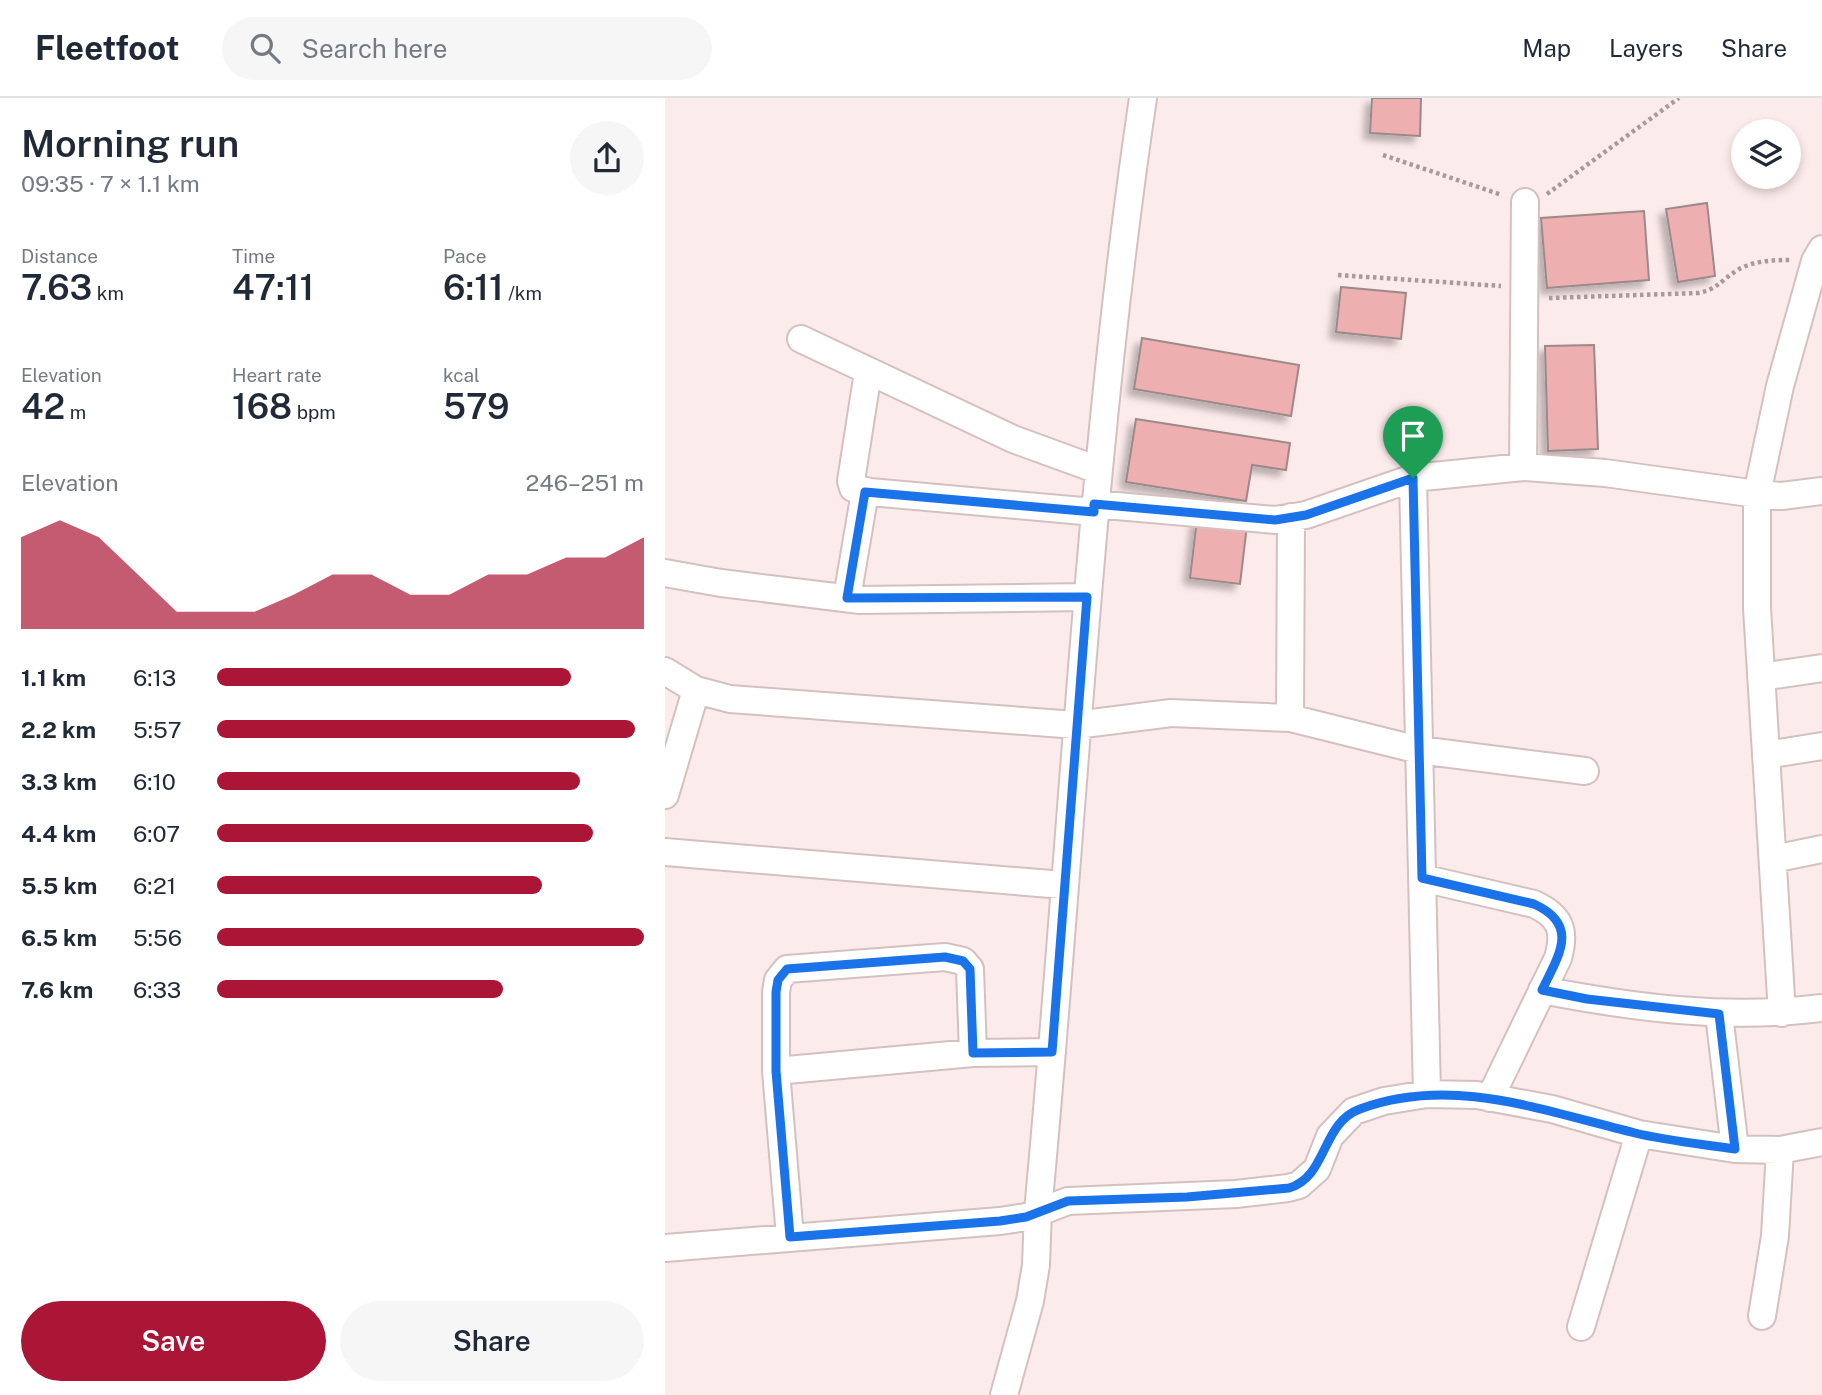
<!DOCTYPE html>
<html lang="en">
<head>
<meta charset="utf-8">
<style>
  :root { --surface:#fff; --page:#f6f6f7; --text:#1f2937; --muted:#747a83; --line:#e0e1e3; --accent:#ac1636 }
  body { margin:0; font-family:"Public Sans",sans-serif; background:var(--page); color:var(--text); height:100vh; display:flex; flex-direction:column; font-size:26px; white-space:nowrap }
  * { box-sizing:border-box; margin:0 }
  p { font-size:23px; color:var(--muted) }
  .icon { flex:none; width:38px; height:38px; fill:none; stroke:currentColor; stroke-width:2; stroke-linecap:round; stroke-linejoin:round }
  .map { position:relative; flex:1; overflow:hidden }
  .sheet { display:flex; flex-direction:column; background:var(--surface); width:665px }
  .sheet>* { flex:none }
  .buttons { position:absolute; left:1066px; top:21px; display:grid; gap:14px }
  .buttons a { display:grid; place-items:center; width:70px; height:70px; border-radius:50%; background:var(--surface); box-shadow:0 4px 10px #0003; font-size:35px }
  .pin { position:absolute; display:grid; place-items:center; width:60px; height:60px; color:#fff; margin:-72px -30px; border-radius:50% 50% 50% 0; rotate:-45deg; box-shadow:0 0 7px #0007 }
  .pin .icon { rotate:45deg }
  .round { display:grid; place-items:center; flex:none; width:74px; height:74px; border-radius:37px; background:var(--page) }
  .summary { display:flex; align-items:center; justify-content:space-between; height:119px; padding:0 21px }
  h1 { font-size:38px; font-weight:600; line-height:52px }
  .metrics { display:grid; grid-template-columns:repeat(3,1fr); gap:10px; height:119px; padding:7px 21px }
  .metrics div { display:grid; align-content:center }
  .metrics b { font-size:35px; font-weight:600 }
  .metrics small { font-size:19px; font-weight:400 }
  .metrics p { font-size:19px }
  .chart { height:196px; padding:14px 21px }
  .chart p { display:flex; justify-content:space-between }
  .chart svg { width:100%; height:126px; margin-top:7px; fill:var(--accent); opacity:.7 }
  .primary-button { display:flex; gap:14px; margin-top:auto; padding:14px 21px }
  .primary-button a { flex:1; height:80px; border-radius:42px; background:var(--accent); color:#fff; font-size:28px; font-weight:600; line-height:80px; text-align:center }
  .primary-button a+a { background:var(--page); color:var(--text) }
  ul { padding:0 21px; list-style:none; font-size:23px }
  li { display:grid; grid-template-columns:112px 84px 1fr; align-items:center; height:52px }
  li i { height:18px; border-radius:9px; background:var(--accent) }
  header { display:flex; align-items:center; gap:42px; box-sizing:border-box; height:98px; padding:0 35px; background:var(--surface); border-bottom:2px solid var(--line) }
  header strong { font-size:33px }
  nav { display:flex; gap:38px; margin-inline-start:auto; font-size:24px }
  .search { width:490px; height:63px; background:var(--page); display:flex; align-items:center; gap:18px; box-sizing:border-box; padding:0 24px; border-radius:38px; color:var(--muted); font-size:26px }
  main { display:flex; flex:1; min-height:0 }
  .map>svg:first-child { display:block }
</style>
</head>
<body>
<header>
<strong>Fleetfoot</strong>
<div class="search"><svg class="icon" aria-label="search" viewBox="0 0 24 24"><circle cx="10" cy="10" r="6"/><path d="M15 15l6 6"/></svg>Search here</div>
<nav><a>Map</a><a>Layers</a><a>Share</a></nav>
</header>
<main>
<section class="sheet">
<div class="summary"><div><h1>Morning run</h1><p>09:35 · 7 × 1.1 km</p></div><a class="round"><svg class="icon" aria-label="share" viewBox="0 0 24 24"><path d="M12 15V3M7 8l5-5 5 5M5 13v7h14v-7"/></svg></a></div>
<div class="metrics">
<div><p>Distance</p><b>7.63<small> km</small></b></div>
<div><p>Time</p><b>47:11</b></div>
<div><p>Pace</p><b>6:11<small> /km</small></b></div>
</div>
<div class="metrics">
<div><p>Elevation</p><b>42<small> m</small></b></div>
<div><p>Heart rate</p><b>168<small> bpm</small></b></div>
<div><p>kcal</p><b>579</b></div>
</div>
<div class="chart"><p><span>Elevation</span>246–251 m</p>
<svg viewBox="0 0 160 44" preserveAspectRatio="none"><path d="M0 44V12L10 6L20 12L30 25L40 38L50 38L60 38L70 32L80 25L90 25L100 32L110 32L120 25L130 25L140 19L150 19L160 12V44z"/></svg>
</div>
<ul>
<li><b>1.1 km</b>6:13<i style="width:83%"></i></li>
<li><b>2.2 km</b>5:57<i style="width:98%"></i></li>
<li><b>3.3 km</b>6:10<i style="width:85%"></i></li>
<li><b>4.4 km</b>6:07<i style="width:88%"></i></li>
<li><b>5.5 km</b>6:21<i style="width:76%"></i></li>
<li><b>6.5 km</b>5:56<i style="width:100%"></i></li>
<li><b>7.6 km</b>6:33<i style="width:67%"></i></li>
</ul>
<div class="primary-button"><a>Save</a><a>Share</a></div>
</section>
<div class="map">
<svg width="1157" height="1297" viewBox="0 0 1157 1297">
  <defs>
    <filter id="shadow"><feDropShadow dx="-6" dy="6" stdDeviation="3.5" flood-color="#0004"/></filter>
  </defs>
  <rect width="100%" height="100%" fill="#fcebeb"/>
  <path fill="#eeafb0" stroke="#9c8989" stroke-width="2" filter="url(#shadow)" d="M707,0h49l-1,38 -50,-3z
    M1042,105l8,73 -37,6 -12,-73z
    M979,113l5,69 -102,8 -6,-70z
    M676,189l65,6 -5,46 -65,-7z
    M477,240l157,27 -8,51 -157,-27z
    M929,247l4,104 -50,2 -3,-105z
    M471,321l154,24 -4,27 -34,-5 -6,36 -120,-19z
    M532,421l50,6 -7,59 -50,-6z"/>
  <g fill="none" stroke-linecap="round" stroke-linejoin="round">
    <defs>
      <path id="street" d="M136,241l212,100 85,31
        M203,274l-17,109 2,7 17,4 224,20
        M858,369l2,-265
        M748,380l14,616
        M429,406l181,16 31,-5 107,-37 110,-11 82,6 152,21 25,2 40,-5
        M0,475l56,10 139,17 227,-3
        M182,500l18,-106
        M0,573l31,19 34,9 346,26 95,-12 119,5 129,32 166,21
        M1096,579l61,-9
        M625,620l1,-201
        M1101,657l56,-9
        M0,697l31,-105
        M0,754l398,33
        M1108,761l49,-10
        M757,780l112,26c26,12 32,26 24,54l-68,140
        M877,892c92,18 187,30 280,18
        M1117,915l-25,-405v-114l23,-108 35,-125 7,-12
        M1054,916l16,135
        M111,973v-79l2,-12 9,-11 158,-12 18,4 7,8 3,84
        M125,1139l-14,-166 197,-18 79,-1
        M0,1150l335,-27 26,-4 42,-16 168,-7 52,-6 11,-3 18,-16 13,-33 24,-25 30,-10 43,-7 50,1 75,14 87,25 96,15 45,1 42,-8
        M1097,1218l13,-80 5,-86
        M916,1229l58,-193
        M339,1297l26,-94 6,-36 2,-54c35,-371 50,-744 105,-1113"/>
    </defs>
    <use href="#street" stroke="#d5c0c0" stroke-width="30"/>
    <path stroke="#a79a9a" stroke-width="4.5" stroke-dasharray="3.5 3.5" stroke-linecap="butt" d="M718,57l119,40
      M882,96l132,-96
      M673,177l163,11
      M884,200l149,-5c20,-4 22,-12 38,-22 15,-10 36,-11 54,-11"/>
    <use href="#street" stroke="#fff" stroke-width="26"/>
  </g>
  <g fill="none" stroke-linecap="round" stroke-linejoin="round">
    <defs>
      <path id="route" d="M748,380l9,400 112,26c46,21 25,51 8,86l45,9 132,15 16,135c-33,-5 -67,-8 -100,-16 -92,-22 -182,-58 -275,-24 -39,14 -32,67 -71,79l-102,9 -119,4 -42,16 -26,4 -210,16 -14,-166v-79l2,-12 9,-11 158,-12 18,4 7,8 3,84 79,-1 35,-455 -240,1 18,-106 229,20v-8l181,16 31,-5z"/>
    </defs>
    <use href="#route" stroke="#fff" stroke-width="14"/>
    <use href="#route" stroke="#1a73e8" stroke-width="9"/>
  </g>
</svg>
<div class="buttons">
<a><svg class="icon" aria-label="layers" viewBox="0 0 24 24"><path d="M12 4l9 5-9 5-9-5zM3 14l9 5 9-5"/></svg></a>
</div>
<div class="pin" style="left:748px;top:380px;background:#1e9e55"><svg class="icon" aria-label="arrive" viewBox="0 0 24 24"><path d="M6 21V4h12l-3 4 3 4H6"/></svg></div>
</div>
</main>
</body>
</html>
